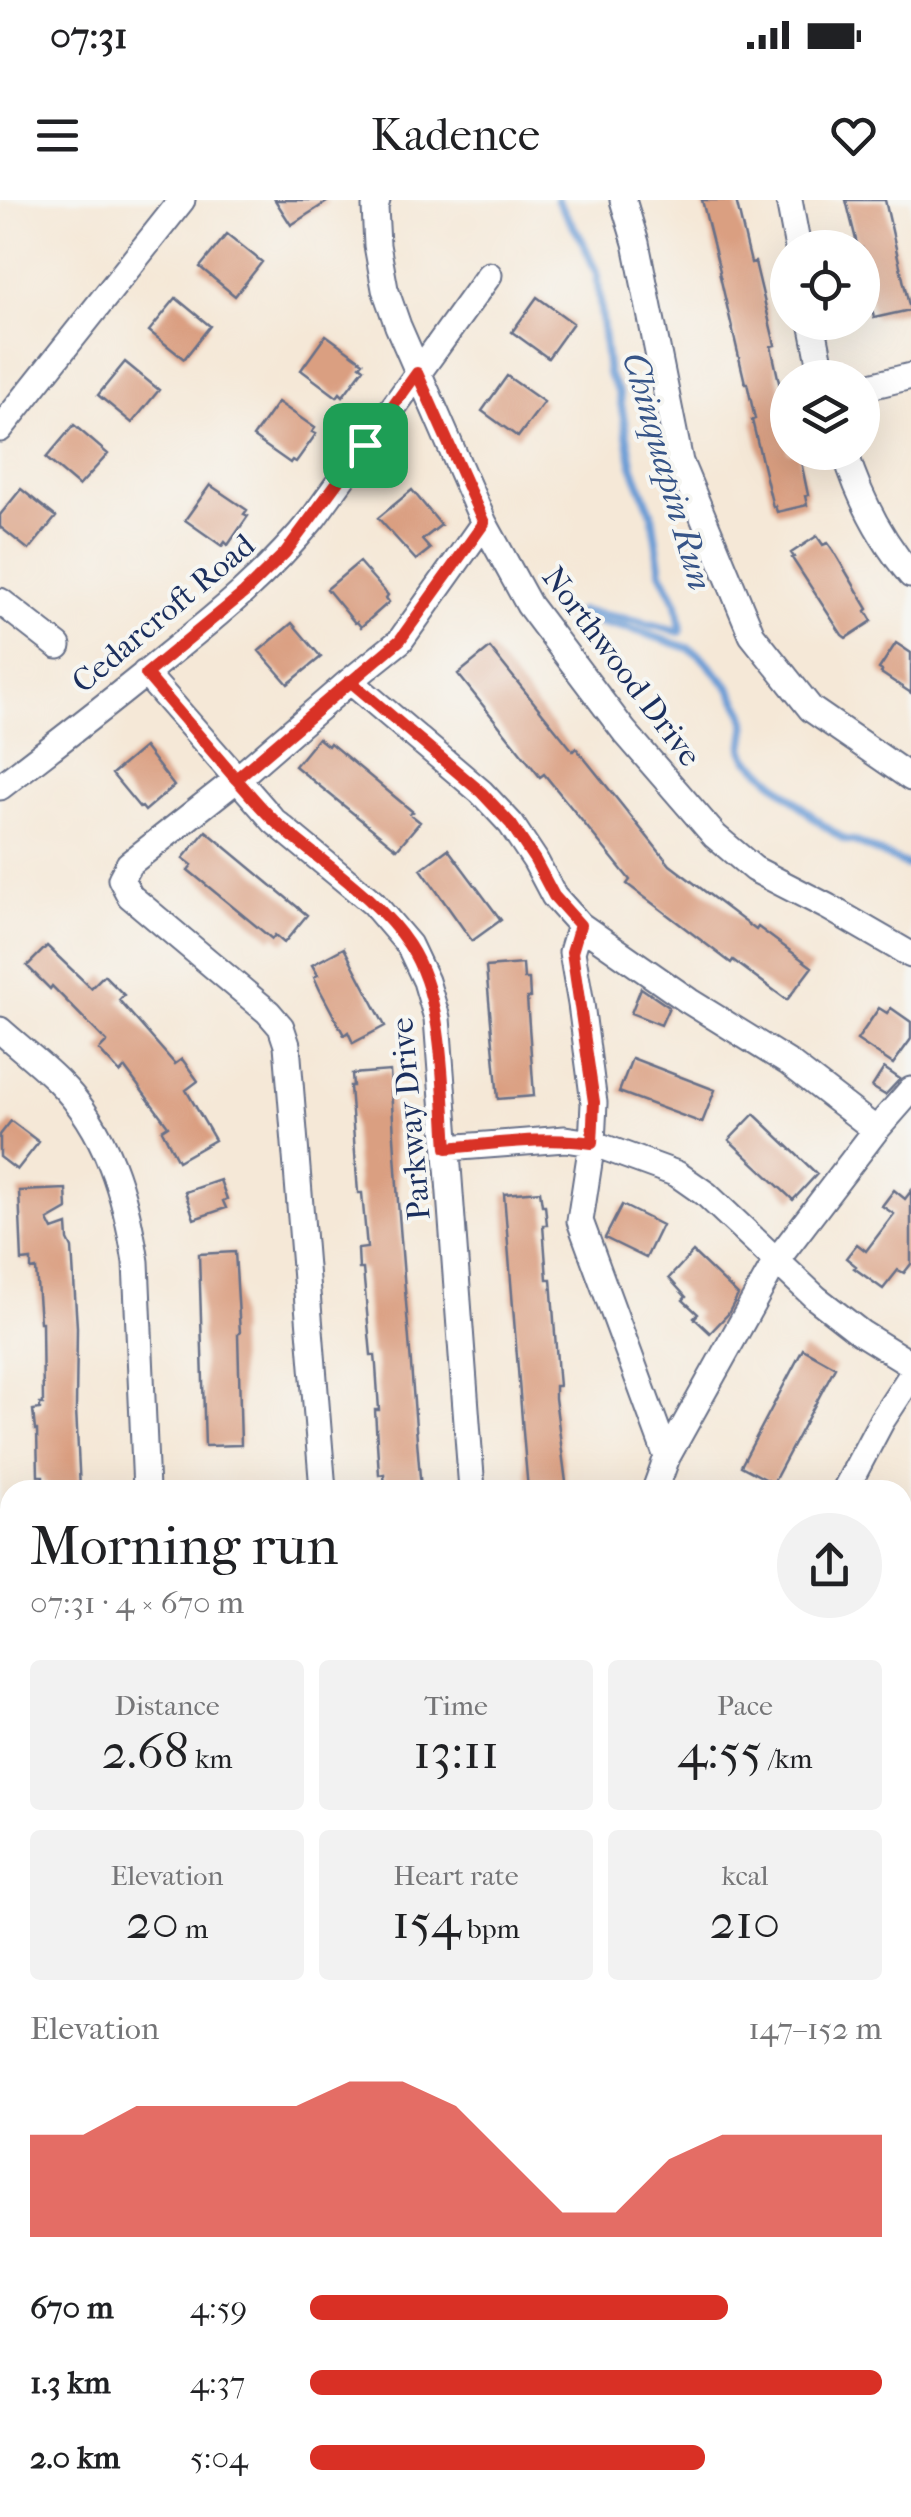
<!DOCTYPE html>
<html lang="en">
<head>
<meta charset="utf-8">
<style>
  :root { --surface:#fff; --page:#f2f2f2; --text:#202124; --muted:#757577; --accent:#d93025 }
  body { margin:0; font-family:"IM FELL French Canon",serif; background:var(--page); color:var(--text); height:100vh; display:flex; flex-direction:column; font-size:38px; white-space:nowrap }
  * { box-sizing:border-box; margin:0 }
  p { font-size:32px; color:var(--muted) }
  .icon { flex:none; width:55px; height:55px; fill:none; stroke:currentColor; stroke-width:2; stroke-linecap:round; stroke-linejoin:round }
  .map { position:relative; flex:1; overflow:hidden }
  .drawer { position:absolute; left:0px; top:1280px; width:912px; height:1038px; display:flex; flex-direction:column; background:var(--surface); border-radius:30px 30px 0 0; box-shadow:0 10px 40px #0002 }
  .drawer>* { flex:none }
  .fabs { position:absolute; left:770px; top:30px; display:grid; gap:20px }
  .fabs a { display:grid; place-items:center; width:110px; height:110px; border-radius:50%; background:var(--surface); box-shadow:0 10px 40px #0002; font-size:50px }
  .pin { position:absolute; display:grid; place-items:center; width:85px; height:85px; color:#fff; margin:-42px; border-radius:20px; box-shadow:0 5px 15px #0006 }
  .round { display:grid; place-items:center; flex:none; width:105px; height:105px; border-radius:52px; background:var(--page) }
  .head { display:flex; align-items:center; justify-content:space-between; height:170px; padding:0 30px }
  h1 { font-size:55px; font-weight:600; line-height:75px }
  .stats { display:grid; grid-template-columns:repeat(3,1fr); gap:15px; height:170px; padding:10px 30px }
  .stats div { display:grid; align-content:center; border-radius:10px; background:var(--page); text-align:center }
  .stats b { font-size:50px; font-weight:600 }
  .stats small { font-size:28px; font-weight:400 }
  .stats p { font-size:28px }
  .chart { height:280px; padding:20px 30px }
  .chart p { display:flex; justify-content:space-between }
  .chart svg { width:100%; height:180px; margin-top:10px; fill:var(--accent); opacity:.7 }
  ul { padding:0 30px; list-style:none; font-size:32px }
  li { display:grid; grid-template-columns:160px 120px 1fr; align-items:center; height:75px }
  li i { height:25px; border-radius:12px; background:var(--accent) }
  .status { display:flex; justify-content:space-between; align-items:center; height:70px; padding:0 50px; background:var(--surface); direction:ltr }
  .status svg { height:28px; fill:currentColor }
  header { display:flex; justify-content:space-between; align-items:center; height:130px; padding:0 30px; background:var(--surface); font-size:45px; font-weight:600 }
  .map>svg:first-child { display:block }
</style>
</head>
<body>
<div class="status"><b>07:31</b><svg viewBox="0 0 49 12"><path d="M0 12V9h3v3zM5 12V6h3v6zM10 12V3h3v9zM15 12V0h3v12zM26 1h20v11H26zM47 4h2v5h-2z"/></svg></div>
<header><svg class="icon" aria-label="menu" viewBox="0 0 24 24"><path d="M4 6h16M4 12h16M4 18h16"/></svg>Kadence<svg class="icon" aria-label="heart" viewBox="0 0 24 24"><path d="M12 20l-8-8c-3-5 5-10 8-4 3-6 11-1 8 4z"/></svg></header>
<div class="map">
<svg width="911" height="2317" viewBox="0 0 911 2317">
  <rect width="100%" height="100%" fill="#f6f6f2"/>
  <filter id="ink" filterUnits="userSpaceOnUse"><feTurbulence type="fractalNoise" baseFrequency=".01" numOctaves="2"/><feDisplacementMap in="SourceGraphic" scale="20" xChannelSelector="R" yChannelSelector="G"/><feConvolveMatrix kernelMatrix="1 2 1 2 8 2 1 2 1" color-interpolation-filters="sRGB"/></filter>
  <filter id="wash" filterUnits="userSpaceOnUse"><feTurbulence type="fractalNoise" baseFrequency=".0048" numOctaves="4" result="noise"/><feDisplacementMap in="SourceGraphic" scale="40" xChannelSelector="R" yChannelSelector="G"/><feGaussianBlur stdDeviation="2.25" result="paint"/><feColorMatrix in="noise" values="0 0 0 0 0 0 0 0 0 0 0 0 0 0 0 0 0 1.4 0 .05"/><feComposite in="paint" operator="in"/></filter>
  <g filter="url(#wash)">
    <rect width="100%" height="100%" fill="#f5e8d7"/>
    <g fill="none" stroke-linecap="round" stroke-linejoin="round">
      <path stroke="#6a9cd5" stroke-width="8" d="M557,0l25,40 15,34 11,100 11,19 14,75 19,46 9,58 16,31 4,27 -1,2 -47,-12 -54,-9 -2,7h3l-2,2 3,3 2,-3 48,9 57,19 12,7 29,32 15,27 2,14 -3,21 4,9 73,65 25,17 9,1 57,26"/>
    </g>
    <g id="blocks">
      <path fill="#da9f81" d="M275,0h55l-39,25z
        M702,0h34l15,63 4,-1 20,83 -4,1 17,77v29h11l9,43 -3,1 2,9 -30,7 -2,-6 -2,1 -21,-87 3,-1 -8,-36h-2l-26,-111 1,-1z
        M846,0h39l25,110 -36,8 -12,-49v-21h-4z
        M227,34l35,28 -27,34 -35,-29z
        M537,97l36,26 -25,35 -36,-26z
        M176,98l34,28 -26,33 -35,-28z
        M326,135l37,27 -3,3 4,3 -21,28 -3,-3 -3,4 -36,-27z
        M125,162l34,28 -27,33 -34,-28z
        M507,176l37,26 -26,35 -36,-26z
        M278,202l37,26 -3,4 4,2 -20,28 -4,-2 -2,3 -37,-26z
        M74,225l34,29 -29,32 -33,-28z
        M210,285l37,25 -3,4 4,2 -20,29 -3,-3 -3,4 -37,-26z
        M21,289l35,28 -27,33 -29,-23v-12z
        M412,290l29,35 -19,15 8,9 -14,11 -38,-42z
        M817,336l6,9 5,-2 5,7 35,59 -2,2 6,10 -26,17 -4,-3 -50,-77 2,-1 -3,-4z
        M359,362l29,33 -2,3 3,4 -28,25 -4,-5 -2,1 -28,-34z
        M292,423l29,34 -33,27 -29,-33z
        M896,443l15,10v40l-30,-20 1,-2 -3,-2z
        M490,448l83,103 3,-3 94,117 86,65 2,-3 54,40 -25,33 -54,-40 -2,3 -104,-79 3,-4 -86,-106 -4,3 -82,-103z
        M318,538l10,8 2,-3 83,69 -3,2 10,8 -23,27 -102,-83z
        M144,547l30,39 -29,25 -3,-4 -2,1 -28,-34z
        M206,631l101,84 -23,28 -9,-8 -3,4 -84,-69 4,-5 -9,-7z
        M448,649l53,71 -29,21 -51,-72z
        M47,746l44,42 13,-13 20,20 -5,5 56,64 7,-5 16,22 -12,9 29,50 -37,21 -16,-31 6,-4 -43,-58 -5,5 -21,-23 8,-8 -55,-56 -2,3 -23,-23z
        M344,748l41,78 -32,17 -5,-11 -4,3 -24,-45 -6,-13 4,-2 -6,-10z
        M523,764l1,15h5l1,19h-3l7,98 -36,3 -12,-132z
        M641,788l28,19 -8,18 -30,-12z
        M879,808l8,5 4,-5 20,14v17l-18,25 -36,-24z
        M632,858l83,32 -13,33 -83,-31z
        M884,868l16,11 -15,16 -13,-8z
        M390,871l8,131 23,288h-36l-1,-16 -5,1 -4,-65h4l-3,-44 -1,-11h-4l-8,-86h-4l-1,-20 9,-1 -5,-55h-4l-8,-107h3l-1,-12z
        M754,914l63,60 -24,26 -64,-60z
        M11,921l28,21 -22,28 -17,-13v-22z
        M220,980l7,19 -4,2 3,7 -32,11 -9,-27z
        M66,989l1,20 -19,11 5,10 14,-5 1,15 4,8 5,79 -1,82 4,81h-33v-7h-4v-7h-5l-1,-46h-2l-2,-20 7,-1v-5h3l-1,-82h-2l-4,-53 -5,1v-10l-9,1 -3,-70z
        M894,990l11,9 6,-8v73l-7,9 -6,-3 -15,19 -29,-21 2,-2 -10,-8 11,-14 9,7 28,-37 -12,-8z
        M540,991l2,14h3l2,20h-4l4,54h4l7,96 1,11h-4v12l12,92h-39l-5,-58 -19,-238z
        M622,1005l40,20 -16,33 -41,-20z
        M235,1052l5,81 -2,1 3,111 -36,1 -6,-192z
        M693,1052l45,43 -10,19 -18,19 -16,-15 4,-4 -15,-14 3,-3 -17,-19z
        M803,1149l32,18 -62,116 -32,-17z"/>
    </g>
  </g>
  <g filter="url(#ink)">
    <use href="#blocks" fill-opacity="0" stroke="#677088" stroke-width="2.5"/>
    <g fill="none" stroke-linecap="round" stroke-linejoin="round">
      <defs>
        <path id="minor" d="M377,0l-2,7 2,38 8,44 13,37 86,197 45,82 95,126 91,105 39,33 74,38 83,48
          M623,0l13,43 44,219 72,173 59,74 100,69
          M789,0l9,48
          M812,122l11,56
          M862,188l49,-12
          M0,229l182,-229
          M845,252c14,45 36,88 66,123
          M0,401l58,45
          M145,473l129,148 99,82 36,42 17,36 11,37 35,472
          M350,481l131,111 30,32 24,36 19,36 26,29 109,76 100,62 87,67
          M0,587c55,-42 110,-84 163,-128 57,-46 104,-84 151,-142l175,-242
          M580,725l-8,27 9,52 13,99 -2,40 -12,78 87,236
          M0,830c19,17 40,33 58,51 49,48 68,116 78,181l10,228
          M447,948l118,-9 27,4 85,31 30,21 109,103 45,35 50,31
          M323,1290l-36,-445 -6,-18 -13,-15 -138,-116 -9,-17 8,-15 108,-85 113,-98 50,-40 84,-118
          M655,1290l12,-33 109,-196 100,-131 35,-40
          M845,1290l37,-70 29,-44
          M902,1423l9,3
          M902,1556l9,-21
          M0,1704h10
          M902,1879l9,-12
          M0,1944l10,9
          M902,2131l9,5
          M0,2265l10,-13
          M421,2308l1,9
          M162,2317l7,-9
          M354,2317l8,-9"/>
      </defs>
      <use href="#minor" stroke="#677088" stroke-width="29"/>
      <path stroke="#677088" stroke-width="4" stroke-dasharray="2.5 8" stroke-linecap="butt" d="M902,1986l9,-9
        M900,2317l11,-3"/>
      <use href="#minor" stroke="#fff" stroke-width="25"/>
    </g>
  </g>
  <g fill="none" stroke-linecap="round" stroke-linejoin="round" filter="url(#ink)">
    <defs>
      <path id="route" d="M365,245l-80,108 -41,40 -98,81 90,105 114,-98 131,111 30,32 24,36 19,36 26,29 -8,27 22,150 -2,41c-48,-7 -96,1 -145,5 -5,-64 -2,-148 -38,-203 -30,-46 -89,-84 -130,-120 -16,-14 -29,-31 -43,-46l164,-139 84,-117 -67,-150 -52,72"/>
    </defs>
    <use href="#route" stroke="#fff" stroke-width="20"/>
    <use href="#route" stroke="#d93025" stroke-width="12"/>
  </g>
  <g text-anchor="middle" stroke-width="8" stroke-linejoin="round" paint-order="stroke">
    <g font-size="32" fill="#1b2f5e" stroke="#f6f6f2">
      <text transform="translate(163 413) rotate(-40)" y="11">Cedarcroft Road</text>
      <text transform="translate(622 466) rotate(53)" y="11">Northwood Drive</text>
      <text transform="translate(410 919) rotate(-95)" y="11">Parkway Drive</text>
    </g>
    <g font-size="35" font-style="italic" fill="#375588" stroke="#f6f6f2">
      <text transform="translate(668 271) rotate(74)" y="12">Chinquapin Run</text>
    </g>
  </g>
</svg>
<div class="fabs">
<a><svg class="icon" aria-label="locate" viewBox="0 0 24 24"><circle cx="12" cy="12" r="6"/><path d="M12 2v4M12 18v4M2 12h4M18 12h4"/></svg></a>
<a><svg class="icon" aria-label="layers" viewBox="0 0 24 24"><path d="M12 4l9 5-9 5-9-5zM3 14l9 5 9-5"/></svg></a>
</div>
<div class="pin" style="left:365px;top:245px;background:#1e9e55"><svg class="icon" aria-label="arrive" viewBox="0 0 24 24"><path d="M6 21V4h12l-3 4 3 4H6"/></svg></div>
<section class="drawer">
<div class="head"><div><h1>Morning run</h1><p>07:31 · 4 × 670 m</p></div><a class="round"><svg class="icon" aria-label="share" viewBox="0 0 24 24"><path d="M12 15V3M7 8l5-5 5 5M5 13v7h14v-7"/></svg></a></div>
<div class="stats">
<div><p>Distance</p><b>2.68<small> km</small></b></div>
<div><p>Time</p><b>13:11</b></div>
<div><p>Pace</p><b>4:55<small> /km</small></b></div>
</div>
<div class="stats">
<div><p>Elevation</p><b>20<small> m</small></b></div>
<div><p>Heart rate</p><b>154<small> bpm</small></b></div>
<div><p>kcal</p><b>210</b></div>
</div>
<div class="chart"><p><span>Elevation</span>147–152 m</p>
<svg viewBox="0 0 160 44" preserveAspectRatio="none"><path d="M0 44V19L10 19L20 12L30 12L40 12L50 12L60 6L70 6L80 12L90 25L100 38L110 38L120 25L130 19L140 19L150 19L160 19V44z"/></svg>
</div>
<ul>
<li><b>670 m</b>4:59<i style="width:73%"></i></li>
<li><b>1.3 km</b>4:37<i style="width:100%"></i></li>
<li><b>2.0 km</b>5:04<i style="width:69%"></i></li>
</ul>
</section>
</div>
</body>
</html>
